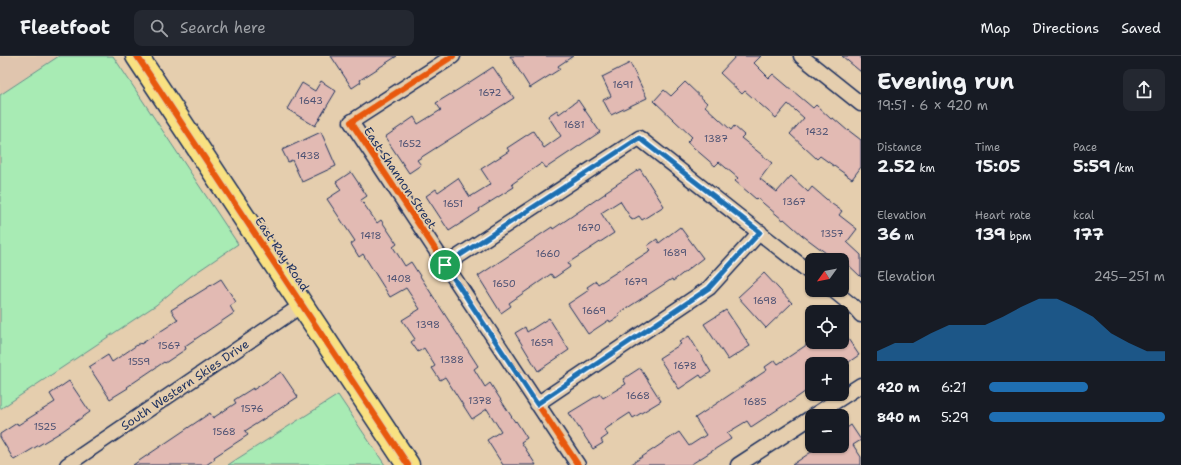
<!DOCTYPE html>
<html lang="en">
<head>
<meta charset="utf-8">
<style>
  :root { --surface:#171b24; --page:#242831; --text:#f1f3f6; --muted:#9ea1a6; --line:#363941; --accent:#1f6fb2 }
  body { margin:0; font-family:"Shantell Sans",sans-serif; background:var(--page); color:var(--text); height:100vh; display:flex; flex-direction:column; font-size:15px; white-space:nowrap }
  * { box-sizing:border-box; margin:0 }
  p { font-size:13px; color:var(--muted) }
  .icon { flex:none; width:22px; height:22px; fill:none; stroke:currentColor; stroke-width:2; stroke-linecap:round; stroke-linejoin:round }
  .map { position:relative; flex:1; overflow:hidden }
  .panel { display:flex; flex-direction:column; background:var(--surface); width:320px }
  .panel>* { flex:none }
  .needle { width:26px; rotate:237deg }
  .buttons { position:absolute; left:805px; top:197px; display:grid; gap:8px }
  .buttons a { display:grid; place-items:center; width:44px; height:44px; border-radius:8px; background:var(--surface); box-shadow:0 1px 3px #0004; font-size:20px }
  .pin { position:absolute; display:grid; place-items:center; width:34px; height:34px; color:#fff; margin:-17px; border:2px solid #fff; border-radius:50%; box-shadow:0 1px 4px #0007 }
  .round { display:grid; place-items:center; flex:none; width:42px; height:42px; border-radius:8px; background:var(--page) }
  .head { display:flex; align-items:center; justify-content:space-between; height:68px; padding:0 16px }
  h1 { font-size:22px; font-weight:700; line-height:30px }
  .figures { display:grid; grid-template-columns:repeat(3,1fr); gap:6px; height:68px; padding:4px 16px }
  .figures div { display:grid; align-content:center }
  .figures b { font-size:17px; font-weight:700 }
  .figures small { font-size:11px; font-weight:400 }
  .figures p { font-size:11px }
  .chart { height:112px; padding:8px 16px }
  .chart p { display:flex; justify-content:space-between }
  .chart svg { width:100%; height:72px; margin-top:4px; fill:var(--accent); opacity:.7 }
  ul { padding:0 16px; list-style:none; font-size:13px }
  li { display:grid; grid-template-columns:64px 48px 1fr; align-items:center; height:30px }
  li i { height:10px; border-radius:5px; background:var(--accent) }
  header { display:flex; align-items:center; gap:24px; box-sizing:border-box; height:56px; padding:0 20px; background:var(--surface); border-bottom:1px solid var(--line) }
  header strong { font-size:19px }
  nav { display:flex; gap:22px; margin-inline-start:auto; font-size:14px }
  .search { width:280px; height:36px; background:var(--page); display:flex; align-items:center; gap:10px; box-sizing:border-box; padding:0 14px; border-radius:8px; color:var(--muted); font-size:15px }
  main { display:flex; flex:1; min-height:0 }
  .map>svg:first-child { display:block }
</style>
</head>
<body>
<header>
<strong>Fleetfoot</strong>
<div class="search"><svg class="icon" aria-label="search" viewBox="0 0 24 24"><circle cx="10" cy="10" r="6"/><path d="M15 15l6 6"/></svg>Search here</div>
<nav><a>Map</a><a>Directions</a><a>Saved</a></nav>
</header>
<main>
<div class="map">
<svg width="861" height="409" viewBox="0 0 861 409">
  <rect width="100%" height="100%" fill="#e5ceae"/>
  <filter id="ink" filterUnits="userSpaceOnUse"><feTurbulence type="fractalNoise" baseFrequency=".025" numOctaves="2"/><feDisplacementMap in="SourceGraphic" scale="8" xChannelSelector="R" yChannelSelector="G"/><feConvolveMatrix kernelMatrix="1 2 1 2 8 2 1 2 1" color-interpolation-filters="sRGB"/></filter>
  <g filter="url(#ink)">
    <path fill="#e0c5ae" d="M0,0h59l-59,39z"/>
    <path fill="#a8ebb4" stroke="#628d89" d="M59,0h54l125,188 -47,32 -35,29 -156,104v-314z
      M338,339l47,70h-157l9,-6z"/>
    <path fill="#e2bab3" stroke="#1b2f5e" d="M331,0h66l-37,24 1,2 -9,6z
      M510,0h63l-15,10 2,3 -30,19z
      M736,0h25l-7,7 15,15 4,-4 40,34 3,-3 15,14 2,-1 15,13v-1l13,10v27l-9,12 -32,-23 -3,3 -27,-25 14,-16 -16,-14 -12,14 -31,-27 -3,3 -22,-21z
      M842,0h19v16z
      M630,7l17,35 -36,17 -8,-15 8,-4 -9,-19z
      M493,11l21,31 -97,62 4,5 -12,8 -24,-36 29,-20 4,7 23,-14 -5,-7 23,-14z
      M321,25l15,10 -21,35 -28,-17 15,-26 13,8z
      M685,26l22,21 -2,3 26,24 3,-4 10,9 -3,3 31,25 -12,16 17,13 14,-16 17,16 4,-5 20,17 10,7 -3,4 18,14 -10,13 14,13v22l-23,-22 -4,4 -32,-24 -18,-16 -1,1 -26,-22 -1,1 -21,-18 3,-3 -19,-16 -4,4 -28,-24 5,-5 -38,-36 10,-11 7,6z
      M578,44l22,32 -54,36 -4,-5 -30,21 2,3 -35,22 1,2 -31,20 -23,-35 10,-7 2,3 20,-14 12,19 21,-13 -10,-15 28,-18 -2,-3 26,-17 11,17 17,-12 -13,-20 9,-6 2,4z
      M321,76l15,34 -34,16 -10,-22 -4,2 -6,-12z
      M640,113l24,37 -22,14 -3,-4 -7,4 -12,-19 -19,12 13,20 -46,30 2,4 -16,11 -3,-4 -42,29 2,3 -10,7 -23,-37 74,-49 1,2 53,-36 -1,-1z
      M351,116l16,24 -6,4 16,23 4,-3 16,24 -4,3 12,19 6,-4 67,104 -4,3 11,18 5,-4 25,39 1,-1 11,17 -6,4 15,23h-33l-16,-25 14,-9 -14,-22 -15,10 -27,-42 -5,3 -8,-12 3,-2 -11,-18 -6,4 -7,-10 4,-3 -13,-19 18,-11 -14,-21 -16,9 -27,-43 -4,3 -8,-13 4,-3 -28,-42 14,-9 -5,-8z
      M680,171l23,31 -30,23 -1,-2 -54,35 2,2 -10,6 -1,-2 -21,14 -20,-30 21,-14 -2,-3 9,-6 2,3 53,-34 -4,-4 10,-7 2,4z
      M764,217l28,30 -26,25 -28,-31z
      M221,223l15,23 -6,4 4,7 -49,33 1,3 -21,14 -1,-1 -37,25 1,1 -18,11 -21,-32 19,-12 4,7 28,-19 1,1 37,-24 -7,-10z
      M726,254l24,36 -22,14 -24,-36z
      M549,262l20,32 -31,21 -23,-38 10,-6 2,5z
      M842,274l17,25 -13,9h-34v23l-23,16v-1l-38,25 -4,-6 -20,12 4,6 -41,26h-60l49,-33 10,14 17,-11 -11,-17 72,-48 -2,-3 10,-7 3,4 33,-22h31z
      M689,280l22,36 -9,6 -2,-3 -21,14 -20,-31 22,-14 -2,-2z
      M640,312l21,33 -28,17 -3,-5 -26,17 4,5 -7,5 2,3 -10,6 -24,-36 31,-19 3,4 23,-14 -3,-5z
      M281,316l17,25 -53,34 3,4 -34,22 1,2 -9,6h-73l77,-52 3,5 23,-15 -2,-3 19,-12v2z
      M69,325l21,31 -29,20 -47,28 -14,-23v-3l17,-11 1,2 37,-23 -5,-8z
      M851,369l10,15 -8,5 8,12v8h-69l28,-19h22v-19l2,3z"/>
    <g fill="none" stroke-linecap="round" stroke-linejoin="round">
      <defs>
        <path id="street" d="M453,0l-102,66 227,343
          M801,0l60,48
          M445,209l194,-127 173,136
          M833,234l22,18 6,7
          M537,348l172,-116 51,-56
          M813,360l48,-31
          M67,409l235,-160
          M738,409l74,-48"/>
        <path id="primary" d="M137,0l271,409"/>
      </defs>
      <use href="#street" stroke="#1b2f5e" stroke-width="17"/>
      <use href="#primary" stroke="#1b2f5e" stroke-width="25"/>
      <use href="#street" stroke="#e5ceae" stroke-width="14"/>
      <use href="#primary" stroke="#f9e181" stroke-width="22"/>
      <defs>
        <path id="cycleway" d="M137,0l271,409
          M453,0l-102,66 227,343"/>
      </defs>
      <use href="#cycleway" stroke="#e5ceae" stroke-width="8"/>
      <use href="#cycleway" stroke="#e8590c" stroke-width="6"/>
    </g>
  </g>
  <g fill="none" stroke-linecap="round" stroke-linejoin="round" filter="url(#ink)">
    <defs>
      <path id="route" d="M639,82l121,94 -51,56 -172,116 -92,-139z"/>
    </defs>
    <use href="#route" stroke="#fff" stroke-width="8"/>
    <use href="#route" stroke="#1f6fb2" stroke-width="5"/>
  </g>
  <g text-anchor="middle" stroke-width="3.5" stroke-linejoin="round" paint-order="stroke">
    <g font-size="10" fill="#4d5273">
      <text x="623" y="32">1691</text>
      <text x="490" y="40">1672</text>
      <text x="311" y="48">1643</text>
      <text x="574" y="72">1681</text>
      <text x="817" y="79">1432</text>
      <text x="716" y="86">1387</text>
      <text x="410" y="91">1652</text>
      <text x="308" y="103">1438</text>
      <text x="794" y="149">1367</text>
      <text x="453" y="151">1651</text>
      <text x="589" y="175">1670</text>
      <text x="832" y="181">1357</text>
      <text x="371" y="183">1418</text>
      <text x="675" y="200">1689</text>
      <text x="548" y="201">1660</text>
      <text x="399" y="226">1408</text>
      <text x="636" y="229">1679</text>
      <text x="504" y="231">1650</text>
      <text x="765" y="248">1698</text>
      <text x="594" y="258">1669</text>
      <text x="428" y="272">1398</text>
      <text x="542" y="290">1659</text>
      <text x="169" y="293">1567</text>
      <text x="452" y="307">1388</text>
      <text x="139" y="309">1559</text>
      <text x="685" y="313">1678</text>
      <text x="638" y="343">1668</text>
      <text x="480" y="348">1378</text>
      <text x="755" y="349">1685</text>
      <text x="252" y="356">1576</text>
      <text x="45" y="374">1525</text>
      <text x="224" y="379">1568</text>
    </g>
    <g font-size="12" fill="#1b2f5e" stroke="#e5ceae">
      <text transform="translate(400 122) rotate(56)" y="4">East Shannon Street</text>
      <text transform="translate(282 198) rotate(56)" y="4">East Ray Road</text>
      <text transform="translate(185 329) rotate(-34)" y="4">South Western Skies Drive</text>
    </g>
  </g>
</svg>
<div class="buttons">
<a><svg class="needle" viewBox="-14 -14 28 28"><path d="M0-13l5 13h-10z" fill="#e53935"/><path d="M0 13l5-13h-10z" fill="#9ea1a6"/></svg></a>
<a><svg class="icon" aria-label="locate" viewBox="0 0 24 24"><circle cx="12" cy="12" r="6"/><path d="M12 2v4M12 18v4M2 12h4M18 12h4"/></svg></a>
<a>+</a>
<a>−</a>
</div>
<div class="pin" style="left:445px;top:209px;background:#1e9e55"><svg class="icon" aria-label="arrive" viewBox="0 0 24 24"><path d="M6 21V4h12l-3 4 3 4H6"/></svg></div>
</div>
<section class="panel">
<div class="head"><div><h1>Evening run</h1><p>19:51 · 6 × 420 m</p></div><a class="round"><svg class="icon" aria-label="share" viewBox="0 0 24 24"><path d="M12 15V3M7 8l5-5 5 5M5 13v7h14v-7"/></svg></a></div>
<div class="figures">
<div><p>Distance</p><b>2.52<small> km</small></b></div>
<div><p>Time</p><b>15:05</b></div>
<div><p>Pace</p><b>5:59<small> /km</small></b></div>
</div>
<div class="figures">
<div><p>Elevation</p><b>36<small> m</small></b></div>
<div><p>Heart rate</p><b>139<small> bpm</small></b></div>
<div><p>kcal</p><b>177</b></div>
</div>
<div class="chart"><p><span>Elevation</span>245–251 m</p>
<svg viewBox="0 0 160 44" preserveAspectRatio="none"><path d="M0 44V38L10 33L20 33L30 27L40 22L50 22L60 22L70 17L80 11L90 6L100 6L110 11L120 17L130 27L140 33L150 38L160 38V44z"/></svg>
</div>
<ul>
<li><b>420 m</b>6:21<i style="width:56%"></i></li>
<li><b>840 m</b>5:29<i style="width:100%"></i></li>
</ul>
</section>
</main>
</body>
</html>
